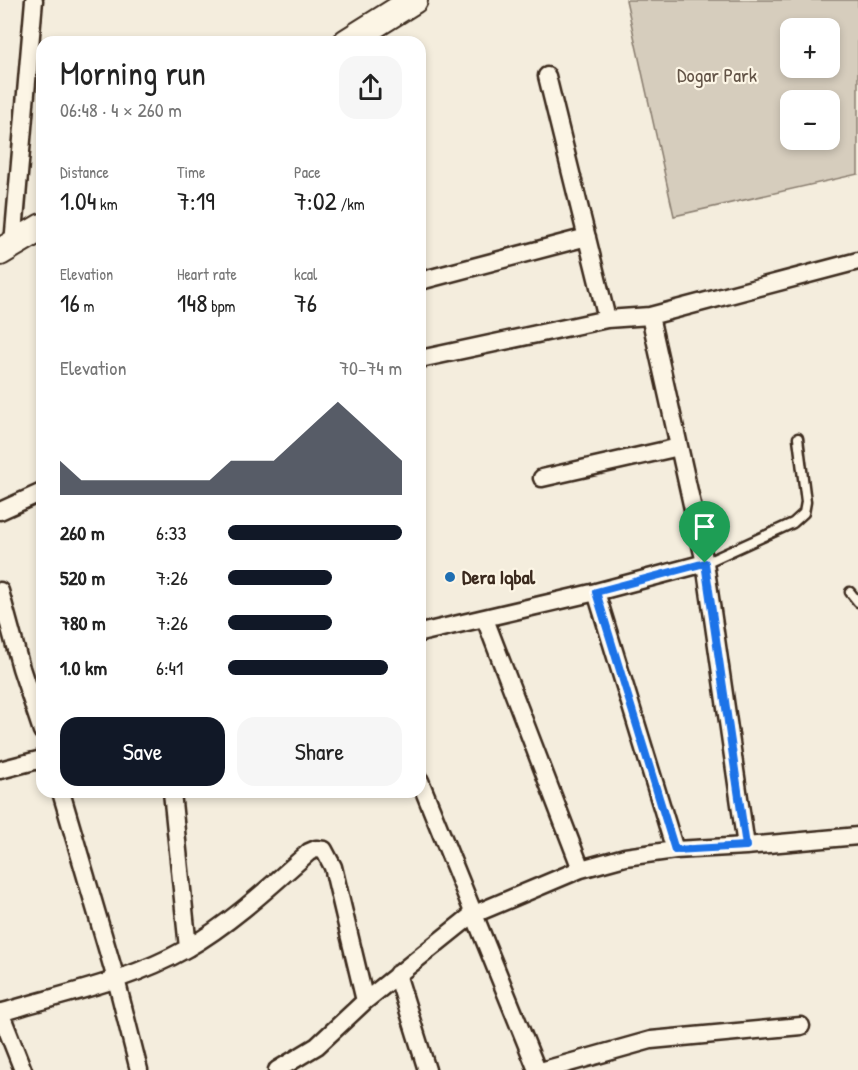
<!DOCTYPE html>
<html lang="en">
<head>
<meta charset="utf-8">
<style>
  :root { --surface:#fff; --page:#f6f6f6; --text:#222; --muted:#767676; --accent:#111827 }
  body { margin:0; font-family:"Patrick Hand",sans-serif; background:var(--page); color:var(--text); height:100vh; display:flex; flex-direction:column; font-size:22px; white-space:nowrap }
  * { box-sizing:border-box; margin:0 }
  p { font-size:20px; color:var(--muted) }
  .icon { flex:none; width:33px; height:33px; fill:none; stroke:currentColor; stroke-width:2; stroke-linecap:round; stroke-linejoin:round }
  .map { position:relative; flex:1; overflow:hidden }
  .details { position:absolute; left:36px; top:36px; width:390px; height:762px; display:flex; flex-direction:column; background:var(--surface); border-radius:18px; box-shadow:0 3px 9px #0003 }
  .details>* { flex:none }
  .fabs { position:absolute; left:780px; top:18px; display:grid; gap:12px }
  .fabs a { display:grid; place-items:center; width:60px; height:60px; border-radius:12px; background:var(--surface); box-shadow:0 3px 9px #0003; font-size:30px }
  .pin { position:absolute; display:grid; place-items:center; width:51px; height:51px; color:#fff; margin:-62px -26px; border-radius:50% 50% 50% 0; rotate:-45deg; box-shadow:0 0 6px #0007 }
  .pin .icon { rotate:45deg }
  .round { display:grid; place-items:center; flex:none; width:63px; height:63px; border-radius:18px; background:var(--page) }
  .head { display:flex; align-items:center; justify-content:space-between; height:102px; padding:0 24px }
  h1 { font-size:33px; font-weight:600; line-height:45px }
  .stats { display:grid; grid-template-columns:repeat(3,1fr); gap:9px; height:102px; padding:6px 24px }
  .stats div { display:grid; align-content:center }
  .stats b { font-size:26px; font-weight:600 }
  .stats small { font-size:16px; font-weight:400 }
  .stats p { font-size:16px }
  .chart { height:168px; padding:12px 24px }
  .chart p { display:flex; justify-content:space-between }
  .chart svg { width:100%; height:108px; margin-top:6px; fill:var(--accent); opacity:.7 }
  .primary-button { display:flex; gap:12px; margin-top:auto; padding:12px 24px }
  .primary-button a { flex:1; height:69px; border-radius:18px; background:var(--accent); color:#fff; font-size:24px; font-weight:600; line-height:69px; text-align:center }
  .primary-button a+a { background:var(--page); color:var(--text) }
  ul { padding:0 24px; list-style:none; font-size:20px }
  li { display:grid; grid-template-columns:96px 72px 1fr; align-items:center; height:45px }
  li i { height:15px; border-radius:8px; background:var(--accent) }
  .map>svg:first-child { display:block }
</style>
</head>
<body>
<div class="map">
<svg width="858" height="1070" viewBox="0 0 858 1070">
  <rect width="100%" height="100%" fill="#f4eddd"/>
  <filter id="ink" filterUnits="userSpaceOnUse"><feTurbulence type="fractalNoise" baseFrequency=".0167" numOctaves="2"/><feDisplacementMap in="SourceGraphic" scale="12" xChannelSelector="R" yChannelSelector="G"/><feConvolveMatrix kernelMatrix="1 2 1 2 8 2 1 2 1" color-interpolation-filters="sRGB"/></filter>
  <g filter="url(#ink)">
    <path fill="#d6cdbd" stroke="#887c6e" stroke-width="1.5" fill-rule="evenodd" d="M626,0h232v174l-184,42zM790,28h40v40h-40zM790,100h40v40h-40z"/>
    <g fill="none" stroke-linecap="round" stroke-linejoin="round">
      <defs>
        <path id="service" d="M705,563l88,-40 11,-10 2,-11 -8,-64
          M850,592l8,10"/>
        <path id="minor" d="M547,76l60,243
          M13,244l21,-244
          M420,281l167,-44
          M420,359l187,-40 43,-3 208,-55
          M542,478l137,-31
          M0,511l42,-19
          M705,563l41,283
          M0,591l21,77 21,63
          M596,592l79,258
          M485,619l96,250
          M420,633l176,-41 109,-29 -55,-247
          M0,770l42,-11
          M420,781l117,289
          M61,792l55,187 23,91
          M172,792l16,156
          M397,974l30,96
          M0,1012l23,58
          M0,1013c62,-19 130,-32 186,-64 43,-24 86,-64 123,-97l7,-3 8,1 9,17 32,134
          M277,1070l40,-24 48,-45 107,-86 109,-46 44,-12 50,-7 71,-4 112,-10
          M544,1070l107,-30 150,-14"/>
        <path id="primary" d="M347,42l67,-42
          M0,252l42,-25"/>
      </defs>
      <use href="#service" stroke="#3b2a1e" stroke-width="13"/>
      <use href="#minor" stroke="#3b2a1e" stroke-width="21"/>
      <use href="#primary" stroke="#3b2a1e" stroke-width="30"/>
      <use href="#service" stroke="#fcf5e5" stroke-width="8"/>
      <use href="#minor" stroke="#fcf5e5" stroke-width="16"/>
      <use href="#primary" stroke="#fcf5e5" stroke-width="26"/>
    </g>
  </g>
  <g fill="none" stroke-linecap="round" stroke-linejoin="round" filter="url(#ink)">
    <defs>
      <path id="route" d="M705,563l41,283 -71,4 -79,-258z"/>
    </defs>
    <use href="#route" stroke="#fff" stroke-width="12"/>
    <use href="#route" stroke="#1a73e8" stroke-width="8"/>
  </g>
  <circle fill="#1f6fb2" stroke="#fcf5e5" stroke-width="2" cx="450" cy="577" r="6"/>
  <g text-anchor="middle" stroke-width="4.5" stroke-linejoin="round" paint-order="stroke">
    <g font-size="20" fill="#625346" stroke="#fcf5e5">
      <text x="717" y="82">Dogar Park</text>
    </g>
    <g font-size="20" font-weight="bold" fill="#3b2a1e" stroke="#fcf5e5" text-anchor="start">
      <text x="462" y="584">Dera Iqbal</text>
    </g>
  </g>
</svg>
<div class="fabs">
<a>+</a>
<a>−</a>
</div>
<div class="pin" style="left:705px;top:563px;background:#1e9e55"><svg class="icon" aria-label="arrive" viewBox="0 0 24 24"><path d="M6 21V4h12l-3 4 3 4H6"/></svg></div>
<section class="details">
<div class="head"><div><h1>Morning run</h1><p>06:48 · 4 × 260 m</p></div><a class="round"><svg class="icon" aria-label="share" viewBox="0 0 24 24"><path d="M12 15V3M7 8l5-5 5 5M5 13v7h14v-7"/></svg></a></div>
<div class="stats">
<div><p>Distance</p><b>1.04<small> km</small></b></div>
<div><p>Time</p><b>7:19</b></div>
<div><p>Pace</p><b>7:02<small> /km</small></b></div>
</div>
<div class="stats">
<div><p>Elevation</p><b>16<small> m</small></b></div>
<div><p>Heart rate</p><b>148<small> bpm</small></b></div>
<div><p>kcal</p><b>76</b></div>
</div>
<div class="chart"><p><span>Elevation</span>70–74 m</p>
<svg viewBox="0 0 160 44" preserveAspectRatio="none"><path d="M0 44V30L10 38L20 38L30 38L40 38L50 38L60 38L70 38L80 30L90 30L100 30L110 22L120 14L130 6L140 14L150 22L160 30V44z"/></svg>
</div>
<ul>
<li><b>260 m</b>6:33<i style="width:100%"></i></li>
<li><b>520 m</b>7:26<i style="width:60%"></i></li>
<li><b>780 m</b>7:26<i style="width:60%"></i></li>
<li><b>1.0 km</b>6:41<i style="width:92%"></i></li>
</ul>
<div class="primary-button"><a>Save</a><a>Share</a></div>
</section>
</div>
</body>
</html>
